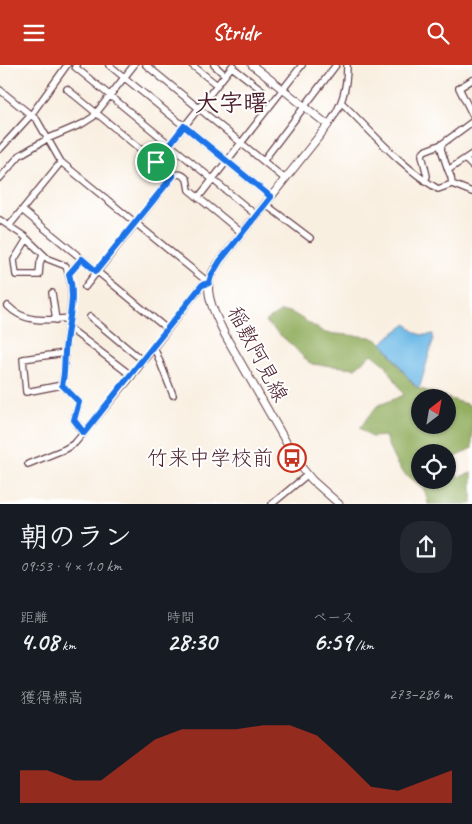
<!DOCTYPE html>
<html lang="ja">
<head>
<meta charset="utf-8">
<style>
  :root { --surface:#171b24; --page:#242831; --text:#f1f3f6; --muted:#9ea1a6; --accent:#c8321e }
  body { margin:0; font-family:Caveat,"Klee One",sans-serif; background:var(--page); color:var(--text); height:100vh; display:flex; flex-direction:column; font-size:19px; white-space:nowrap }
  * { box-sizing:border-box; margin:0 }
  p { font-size:16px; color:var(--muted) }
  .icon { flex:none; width:28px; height:28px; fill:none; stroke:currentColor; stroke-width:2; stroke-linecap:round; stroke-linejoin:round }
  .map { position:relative; height:439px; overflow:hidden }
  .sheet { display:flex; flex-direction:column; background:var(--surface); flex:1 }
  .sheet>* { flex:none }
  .needle { width:32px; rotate:31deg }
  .buttons { position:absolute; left:411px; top:324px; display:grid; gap:10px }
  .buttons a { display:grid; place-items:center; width:45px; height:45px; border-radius:50%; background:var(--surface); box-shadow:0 1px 4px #0004; font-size:25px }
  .pin { position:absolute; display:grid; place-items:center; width:42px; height:42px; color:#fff; margin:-21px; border:2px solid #fff; border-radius:50%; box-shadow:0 1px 5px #0007 }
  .round { display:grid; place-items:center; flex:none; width:52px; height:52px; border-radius:20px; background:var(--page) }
  .summary { display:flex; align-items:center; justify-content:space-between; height:85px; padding:0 20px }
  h1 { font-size:28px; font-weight:700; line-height:38px }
  .stats { display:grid; grid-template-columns:repeat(3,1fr); gap:8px; height:85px; padding:5px 20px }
  .stats div { display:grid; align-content:center }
  .stats b { font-size:25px; font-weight:700 }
  .stats small { font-size:14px; font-weight:400 }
  .stats p { font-size:14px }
  .chart { height:140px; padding:10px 20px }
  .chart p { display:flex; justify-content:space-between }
  .chart svg { width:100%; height:90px; margin-top:5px; fill:var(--accent); opacity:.7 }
  header { display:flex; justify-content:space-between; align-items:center; height:65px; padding:0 20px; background:var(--accent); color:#fff; font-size:22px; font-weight:700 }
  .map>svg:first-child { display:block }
</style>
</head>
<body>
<header><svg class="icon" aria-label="menu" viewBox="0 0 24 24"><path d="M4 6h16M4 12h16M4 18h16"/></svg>Stridr<svg class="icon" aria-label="search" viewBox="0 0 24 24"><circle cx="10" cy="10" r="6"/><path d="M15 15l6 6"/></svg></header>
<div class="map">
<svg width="472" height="439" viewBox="0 0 472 439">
  <rect width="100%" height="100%" fill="#fff"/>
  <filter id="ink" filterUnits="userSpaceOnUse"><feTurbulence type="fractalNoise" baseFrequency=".02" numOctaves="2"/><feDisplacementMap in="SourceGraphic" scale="10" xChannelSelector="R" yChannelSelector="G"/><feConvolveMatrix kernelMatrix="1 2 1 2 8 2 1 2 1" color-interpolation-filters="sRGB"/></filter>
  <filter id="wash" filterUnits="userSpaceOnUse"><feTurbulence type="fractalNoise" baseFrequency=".0096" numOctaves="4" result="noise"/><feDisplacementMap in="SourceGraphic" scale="20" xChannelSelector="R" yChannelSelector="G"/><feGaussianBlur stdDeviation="1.12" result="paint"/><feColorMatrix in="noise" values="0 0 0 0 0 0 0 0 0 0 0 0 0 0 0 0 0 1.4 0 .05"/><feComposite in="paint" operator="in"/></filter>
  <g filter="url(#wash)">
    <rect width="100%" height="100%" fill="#f9efe1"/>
    <path fill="#93af61" stroke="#6e6746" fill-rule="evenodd" d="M280,247h11l34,21 46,4 10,5 7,7 6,10 19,25 5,4 28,9h-26v28h28v-27l24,8v42l-22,12 8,17 14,-4v31h-44c-3,-26 -17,-20 -28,-35 -7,-10 -11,-21 -15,-33l-14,1 -11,-9 17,-22 27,-11 -18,-30 -14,-11 -17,14 -45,-4 -18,-19 -27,-23zM420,388h28v27h-28z"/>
    <path fill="#6dbae7" stroke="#5c6c89" d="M407,259c8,10 14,13 26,10v7l-13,45 -2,2c-15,-12 -22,-32 -36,-44l5,-6z"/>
  </g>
  <g filter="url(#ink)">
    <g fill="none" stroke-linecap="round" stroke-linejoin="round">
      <defs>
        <path id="minor" d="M77,0l-2,2 181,148
          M109,0l162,132
          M146,0l139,114
          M192,0l25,20
          M214,0l11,10
          M232,2l30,23
          M472,15l-13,8 13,26
          M67,24l106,87
          M0,25l37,30 24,42 148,121
          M342,38c31,30 59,64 96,86l14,-5 20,8
          M328,60c14,-19 19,-36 19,-60
          M442,79l-1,5 7,21
          M0,84l31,-34 36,-50
          M465,94l7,7
          M263,96l73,-96
          M156,97l77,-97
          M0,113l20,-23 27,-16 35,-15 11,-7 41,-52
          M425,116l2,-5 -5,-21 2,-4 18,-7 30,-22
          M452,119l-1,-7 -3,-7 24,-16
          M198,133l104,-133
          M265,139l45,34
          M22,145l60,49
          M0,155l24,16 24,23 18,7c12,34 0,55 -1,88 0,11 -1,20 -3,31l17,17 -5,18 10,13
          M9,161l52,-64
          M27,174l-13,21 2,15h23l1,-12 3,-8
          M69,209l13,-15 85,70
          M85,222l88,-111c6,-3 9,-2 14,3l2,11 53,43
          M52,228l4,27
          M8,241c17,18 40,14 62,12
          M90,252l53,44
          M69,263l63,48
          M154,282l19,48
          M62,320l-36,7 -3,-33 42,-6
          M28,399l37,-15 10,-6 52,-61 75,-97 7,-2
          M272,439l35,-29"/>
        <path id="major" d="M252,0l76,60 -108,136c-4,6 -10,13 -11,21 -3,17 9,38 16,53l73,128 14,17 27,24"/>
      </defs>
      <use href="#minor" stroke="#643e46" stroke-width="8"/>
      <use href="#major" stroke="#643e46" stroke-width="9"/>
      <use href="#minor" stroke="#fff" stroke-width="5.5"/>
      <use href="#major" stroke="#fff" stroke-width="7"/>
    </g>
  </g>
  <g fill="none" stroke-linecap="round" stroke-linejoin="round" filter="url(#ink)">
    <defs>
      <path id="route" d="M184,61l87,71 -51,64 -9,15 -2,7 -7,2 -118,148 -10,-13 5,-18 -17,-17c3,-11 2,-21 3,-32 1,-26 12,-52 4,-79l13,-15 14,12 77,-95 -17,-14z"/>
    </defs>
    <use href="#route" stroke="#fff" stroke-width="10"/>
    <use href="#route" stroke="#1a73e8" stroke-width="6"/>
  </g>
  <defs>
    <symbol id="bus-ring" viewBox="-11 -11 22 22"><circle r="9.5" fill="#fff" stroke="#c8321e" stroke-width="1.5"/><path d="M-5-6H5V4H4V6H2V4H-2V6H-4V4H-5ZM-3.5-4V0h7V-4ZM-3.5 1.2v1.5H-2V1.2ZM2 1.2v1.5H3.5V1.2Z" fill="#c8321e"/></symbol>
  </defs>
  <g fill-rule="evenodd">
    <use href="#bus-ring" x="276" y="377" width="32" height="32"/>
  </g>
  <g text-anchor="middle" stroke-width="4" stroke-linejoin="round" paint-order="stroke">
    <g font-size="21" fill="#4a1f2b" stroke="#fff">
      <text transform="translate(258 289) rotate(62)" y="7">稲敷阿見線</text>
    </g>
    <g font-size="21" fill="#4a1f2b" stroke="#fff" text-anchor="end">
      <text x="273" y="400">竹来中学校前</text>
    </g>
    <g font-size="24" font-weight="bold" fill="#4a1f2b" stroke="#fff">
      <text x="231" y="46">大字曙</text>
    </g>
  </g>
</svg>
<div class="buttons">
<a><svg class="needle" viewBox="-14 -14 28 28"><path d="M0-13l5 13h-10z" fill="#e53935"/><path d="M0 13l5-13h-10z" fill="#9ea1a6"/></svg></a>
<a><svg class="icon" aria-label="locate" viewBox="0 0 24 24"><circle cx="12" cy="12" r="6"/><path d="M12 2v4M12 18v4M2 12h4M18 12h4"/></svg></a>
</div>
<div class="pin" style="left:156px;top:97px;background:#1e9e55"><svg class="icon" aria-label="arrive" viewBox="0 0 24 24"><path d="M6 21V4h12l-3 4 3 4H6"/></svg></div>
</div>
<section class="sheet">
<div class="summary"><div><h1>朝のラン</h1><p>09:53 · 4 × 1.0 km</p></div><a class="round"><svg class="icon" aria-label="share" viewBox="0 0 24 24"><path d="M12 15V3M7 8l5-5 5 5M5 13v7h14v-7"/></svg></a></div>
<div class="stats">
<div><p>距離</p><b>4.08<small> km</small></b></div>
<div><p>時間</p><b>28:30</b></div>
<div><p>ペース</p><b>6:59<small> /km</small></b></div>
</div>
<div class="chart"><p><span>獲得標高</span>273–286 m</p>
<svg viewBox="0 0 160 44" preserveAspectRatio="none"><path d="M0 44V28L10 28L20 33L30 33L40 23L50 13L60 8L70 8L80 8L90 6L100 6L110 11L120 23L130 36L140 38L150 33L160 28V44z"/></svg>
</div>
</section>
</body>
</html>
